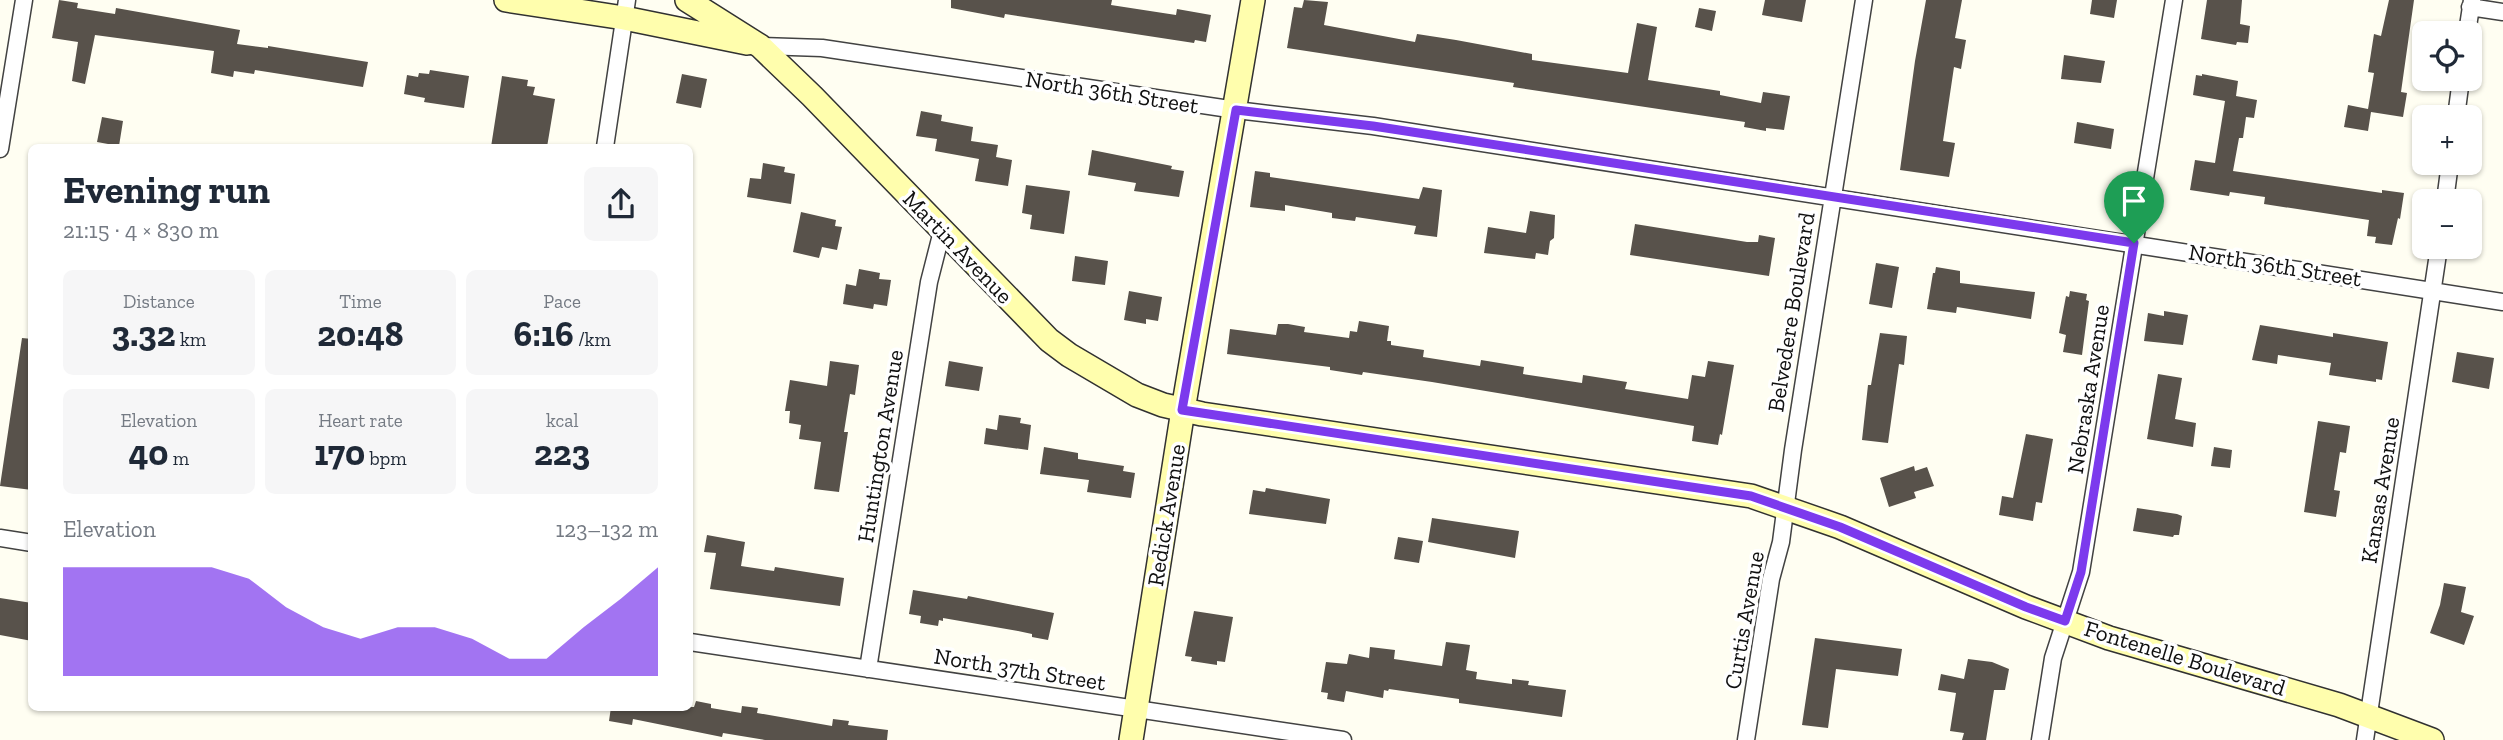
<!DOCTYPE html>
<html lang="en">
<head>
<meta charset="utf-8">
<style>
  :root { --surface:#fff; --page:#f6f6f7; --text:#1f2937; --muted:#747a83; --accent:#7c3aed }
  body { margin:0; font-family:"Zilla Slab",serif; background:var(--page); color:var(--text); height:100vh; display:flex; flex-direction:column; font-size:26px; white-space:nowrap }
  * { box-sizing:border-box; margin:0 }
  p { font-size:23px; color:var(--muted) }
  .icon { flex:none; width:38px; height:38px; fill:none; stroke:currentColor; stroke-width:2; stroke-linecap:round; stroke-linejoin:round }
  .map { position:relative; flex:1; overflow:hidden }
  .sheet { position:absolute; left:28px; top:144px; width:665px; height:567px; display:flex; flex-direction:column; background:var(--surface); border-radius:10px; box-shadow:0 2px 5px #0004 }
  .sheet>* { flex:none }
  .fabs { position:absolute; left:2412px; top:21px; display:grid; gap:14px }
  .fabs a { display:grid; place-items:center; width:70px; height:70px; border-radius:10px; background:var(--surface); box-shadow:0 2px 5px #0004; font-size:35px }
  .pin { position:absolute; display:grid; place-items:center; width:60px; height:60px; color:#fff; margin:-72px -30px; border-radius:50% 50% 50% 0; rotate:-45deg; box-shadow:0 0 7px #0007 }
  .pin .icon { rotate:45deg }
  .round { display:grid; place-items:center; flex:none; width:74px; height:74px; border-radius:10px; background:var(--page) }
  .overview { display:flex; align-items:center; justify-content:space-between; height:119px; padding:0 35px }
  h1 { font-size:38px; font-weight:700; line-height:52px }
  .stats { display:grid; grid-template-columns:repeat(3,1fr); gap:10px; height:119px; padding:7px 35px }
  .stats div { display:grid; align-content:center; border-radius:10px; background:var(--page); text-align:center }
  .stats b { font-size:35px; font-weight:700 }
  .stats small { font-size:19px; font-weight:400 }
  .stats p { font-size:19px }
  .chart { height:196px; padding:14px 35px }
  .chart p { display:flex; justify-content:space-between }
  .chart svg { width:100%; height:126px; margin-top:7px; fill:var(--accent); opacity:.7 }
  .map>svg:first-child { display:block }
</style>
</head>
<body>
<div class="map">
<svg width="2503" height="740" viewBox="0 0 2503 740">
  <rect width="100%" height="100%" fill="#fffef2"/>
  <path fill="#58524b" d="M59,0l19,3 -1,5 38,6 1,-6 124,22 -3,14 31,4v-2l100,16 -5,25 -108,-17 -1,4 -20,-3 -1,6 -22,-4 3,-22 -119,-16 -10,49 -13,-3 6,-39 -26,-4z
    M951,0h161l-1,5 65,10 1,-6 34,6 -5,27 -11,-2 -1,3 -189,-29 -1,4 -53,-10z
    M1304,0l24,2 -4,23 91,17 2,-8 39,6 76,14v6l96,13 9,-50 20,4 -9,53 72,11v4l41,8 2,-11 27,4 -6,34 -18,-2v3l-22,-4 1,-5 -232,-35 1,-4 -227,-35 7,-41 8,1z
    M1765,0h41l-4,22 -40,-7z
    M1926,0h36l-7,38 11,2 -5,29 -7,-2 -11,74 12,2 -6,34 -49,-7 15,-109z
    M2092,0h25l-3,18 -24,-4z
    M2207,0h35l-2,24 10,2 -2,17 -11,-1 -1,3 -35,-6z
    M2389,0h25l-13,92 6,1 -4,24 -32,-5 -3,19 -24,-4 4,-22 20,4 6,-36 -6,-1 6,-38 7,2z
    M1699,8l17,3 -4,20 -17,-4z
    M2064,55l41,6 -4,22 -40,-4z
    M430,70l39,6 -5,32 -40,-6 1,-4 -21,-4 3,-19 11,2 1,-4 10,1z
    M682,74l25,5 -6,29 -25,-5z
    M2202,74l36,7 -2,15 21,4 -3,18 -8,-1 -3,21h-4l-6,33 149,22v-3l22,3 -4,26 -2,-1 -6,27 -17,-2 1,-6 -9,-1 2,-16 -105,-16 1,-7 -35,-5 -1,4 -39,-6 5,-30 20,3 10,-62 -32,-6 3,-20 6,1z
    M502,76l26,4 -1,6 8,1 -2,8 22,4 -8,48h-56z
    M921,111l21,4 -1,6 32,6 -2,14 27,4 -2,12 16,3 -4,26 -33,-5 4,-22 -44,-8 2,-12 -21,-3z
    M102,117l21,4 -4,25 -22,-4z
    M2077,122l37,7 -3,20 -37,-6z
    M1092,150l80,16 -1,3 13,2 -5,26 -45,-6 2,-8 -48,-8z
    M763,163l22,4 -1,5 11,2 -4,30 -44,-7 3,-19 11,1z
    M1255,171l15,2v4l149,22 4,-12 19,3 -5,47 -23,-3 2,-8 -60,-9 -1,4 -23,-3v-5l-47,-8v6l-35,-4z
    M1026,185l44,6 -6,43 -34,-5 2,-14 -10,-2z
    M1530,211l25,4 -1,23 -4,3 -2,14 -12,-2 -1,6 -51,-6 4,-26 38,6z
    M801,212l35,8 -1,6 7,1 -5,23 -15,-3 -3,11 -26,-6z
    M1635,224l112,18h11l1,-7 16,3 -6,38 -139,-21z
    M1075,256l33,5 -3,24 -33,-4z
    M1876,263l23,4 -7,41 -23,-4z
    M1936,267l24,4v12l75,9 -4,27 -74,-12 -1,6 -29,-4 6,-36h2z
    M859,269l21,4 -1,6 12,1 -4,26 -13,-2 -1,5 -30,-5 3,-20 10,2z
    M1129,291l33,6 -4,24 -12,-2v5l-22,-4z
    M2070,291l17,3 -1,6 3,1 -7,54 -19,-3 3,-17 -7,-2 7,-37 3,1z
    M2164,311l24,4 -5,30 -39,-4 4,-28 16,3z
    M1359,321l30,5 -2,15h4v4l33,5 -1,7 57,9 1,-6 43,7 -1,7 59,9 1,-8 44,7 -2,7 63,10 4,-24 13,2 3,-16 26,4 -12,70 -2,-1 -2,11 -26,-4 2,-15 -262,-44 -69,-10 -1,3 -32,-5v-3l-103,-13 3,-25 46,6 2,-11h10l17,3 -1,5 45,6 1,-7 7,1z
    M2260,325l73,12v-4l55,9 -6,38 -6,-1v3l-47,-7 2,-12 -53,-8 -1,9 -25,-4z
    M1880,333l27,3 -3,29 -5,-1 -11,79 -26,-3 6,-55h3z
    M22,338l10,1v151l-32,-4z
    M2457,352l37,6 -5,31 -37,-7z
    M830,361l29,4 -4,30 -5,-1 -6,38h4l-9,60 -25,-3 7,-47 -22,-3 2,-14 -12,-2 1,-12h-5l5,-31 37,6z
    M949,361l34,6 -4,24 -34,-5z
    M2158,374l24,4 -7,41 21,4 -3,24 -46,-8z
    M999,415l22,3 -1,5 11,2 -3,25 -44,-6 2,-16 11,2z
    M2318,421l32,5 -4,27 -6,-1 -6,38 6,1 -4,26 -32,-5z
    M2026,434l27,5 -11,64 -6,-1 -3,19 -34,-6 3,-19 11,2z
    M1044,447l34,6v6l46,7 -1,5 12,2 -4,25 -44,-6 2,-12 -49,-6z
    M2214,447l18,3 -2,18 -19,-2z
    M1914,466l1,5 12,-4 7,19 -20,6 2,6 -27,9 -9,-29z
    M1266,488l64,11 -4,25 -77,-10 4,-24 12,2z
    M2137,508l40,6 5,2 -3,19h-5l-1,2 -40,-6z
    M1432,518l87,13 -4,27 -87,-16z
    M707,535l38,7 -4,24 33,5 1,-4 69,11 -4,28 -130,-17 6,-36 -12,-1z
    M1398,537l25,4 -4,22 -25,-4z
    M2444,583l22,4 -5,25 13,4 -10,29 -34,-12 10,-28z
    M913,590l54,9 1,-3 86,17 -6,27 -16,-3v-3l-14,-3 -75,-13v3l-4,-1 -1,6 -18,-3 1,-7 -12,-2z
    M0,598l32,5v38l-32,-6z
    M1194,611l39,6 -8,45 -8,-1v4l-26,-4 1,-4 -7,-1z
    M1815,638l87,11 -4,27 -62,-7 -8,59 -26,-3z
    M1446,642l24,3 -4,25 11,2 -1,7 36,5v-5l17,2 -1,4 38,5 -4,27 -103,-14v-4l-70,-10 -1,2 -4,-1 -1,8 -37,-7 -2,11 -17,-3 1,-6 -7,-1 5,-30 21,2 2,-10 20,4 1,-11 25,3 -1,9 48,7z
    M1968,659l24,3 17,7 -4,21h-11l-8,50h-24l2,-7 -14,-2 6,-38 -18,-3 3,-16 23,5z
    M696,701l15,3v4l30,5 1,-7 16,2 -1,5 75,13 1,-7 16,2 -1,4 40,5 -1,10h-122l-42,-7 -1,4 -89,-18 -1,6 -23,-4 2,-14h83z"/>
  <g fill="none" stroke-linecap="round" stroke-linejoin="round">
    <defs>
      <path id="street" d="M2470,7l33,5
        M2467,33l5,-33
        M760,46l62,2 414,62 137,16 1130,176
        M2456,117l5,-38
        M605,147l22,-147
        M0,149l24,-149
        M2445,201l5,-38
        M0,538l32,5
        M690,642l653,98
        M868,669l61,-387 13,-51
        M1746,740l25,-161 10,-37 12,-92 71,-450
        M2040,740l13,-82 28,-86 93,-572
        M2365,740l74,-493"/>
      <path id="secondary" d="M506,0l118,18 123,25
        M687,0l73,46 52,50 237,244 20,15 68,40 26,10 39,9 549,82 89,31 186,80 83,31 230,67 93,35
        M1131,740l52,-330 70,-410"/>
    </defs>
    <use href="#street" stroke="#424242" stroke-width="19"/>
    <use href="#secondary" stroke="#313131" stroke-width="26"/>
    <use href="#street" stroke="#fff" stroke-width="16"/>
    <use href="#secondary" stroke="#fffead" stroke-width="23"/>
  </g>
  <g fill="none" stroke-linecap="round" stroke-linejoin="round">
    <defs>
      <path id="route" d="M1236,110l137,16 761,117 -53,329 -16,49 -39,-14 -186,-80 -89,-31 -569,-86z"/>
    </defs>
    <use href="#route" stroke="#fff" stroke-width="14"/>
    <use href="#route" stroke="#7c3aed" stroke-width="9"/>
  </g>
  <g text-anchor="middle" stroke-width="7" stroke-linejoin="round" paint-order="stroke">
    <g font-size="23" fill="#0f0f0f" stroke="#fff">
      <text transform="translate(1112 92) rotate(9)" y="8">North 36th Street</text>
      <text transform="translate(958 247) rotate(46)" y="8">Martin Avenue</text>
      <text transform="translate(2275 265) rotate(9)" y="8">North 36th Street</text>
      <text transform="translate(1791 312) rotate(-81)" y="8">Belvedere Boulevard</text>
      <text transform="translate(2088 389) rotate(-81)" y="8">Nebraska Avenue</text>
      <text transform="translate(880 446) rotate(-81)" y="8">Huntington Avenue</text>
      <text transform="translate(2380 490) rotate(-81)" y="8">Kansas Avenue</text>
      <text transform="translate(1166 515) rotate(-81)" y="8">Redick Avenue</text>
      <text transform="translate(1744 620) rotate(-80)" y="8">Curtis Avenue</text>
      <text transform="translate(2185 658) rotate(17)" y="8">Fontenelle Boulevard</text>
      <text transform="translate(1020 669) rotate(9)" y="8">North 37th Street</text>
    </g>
  </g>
</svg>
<div class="fabs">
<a><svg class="icon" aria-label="locate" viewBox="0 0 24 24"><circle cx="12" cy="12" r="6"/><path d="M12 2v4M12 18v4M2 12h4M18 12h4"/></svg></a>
<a>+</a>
<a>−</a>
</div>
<div class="pin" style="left:2134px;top:243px;background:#1e9e55"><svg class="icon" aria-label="arrive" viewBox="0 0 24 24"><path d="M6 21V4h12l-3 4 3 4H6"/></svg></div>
<section class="sheet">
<div class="overview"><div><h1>Evening run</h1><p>21:15 · 4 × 830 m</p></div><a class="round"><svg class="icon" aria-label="share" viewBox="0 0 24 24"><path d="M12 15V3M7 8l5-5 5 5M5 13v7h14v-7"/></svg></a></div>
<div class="stats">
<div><p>Distance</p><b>3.32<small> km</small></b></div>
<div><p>Time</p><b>20:48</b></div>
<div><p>Pace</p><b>6:16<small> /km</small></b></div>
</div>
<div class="stats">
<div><p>Elevation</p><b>40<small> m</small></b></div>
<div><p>Heart rate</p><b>170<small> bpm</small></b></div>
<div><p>kcal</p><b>223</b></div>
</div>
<div class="chart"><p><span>Elevation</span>123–132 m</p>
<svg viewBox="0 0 160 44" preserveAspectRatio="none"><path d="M0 44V6L10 6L20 6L30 6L40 6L50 10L60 20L70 27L80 31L90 27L100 27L110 31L120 38L130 38L140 27L150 17L160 6V44z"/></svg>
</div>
</section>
</div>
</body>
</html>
